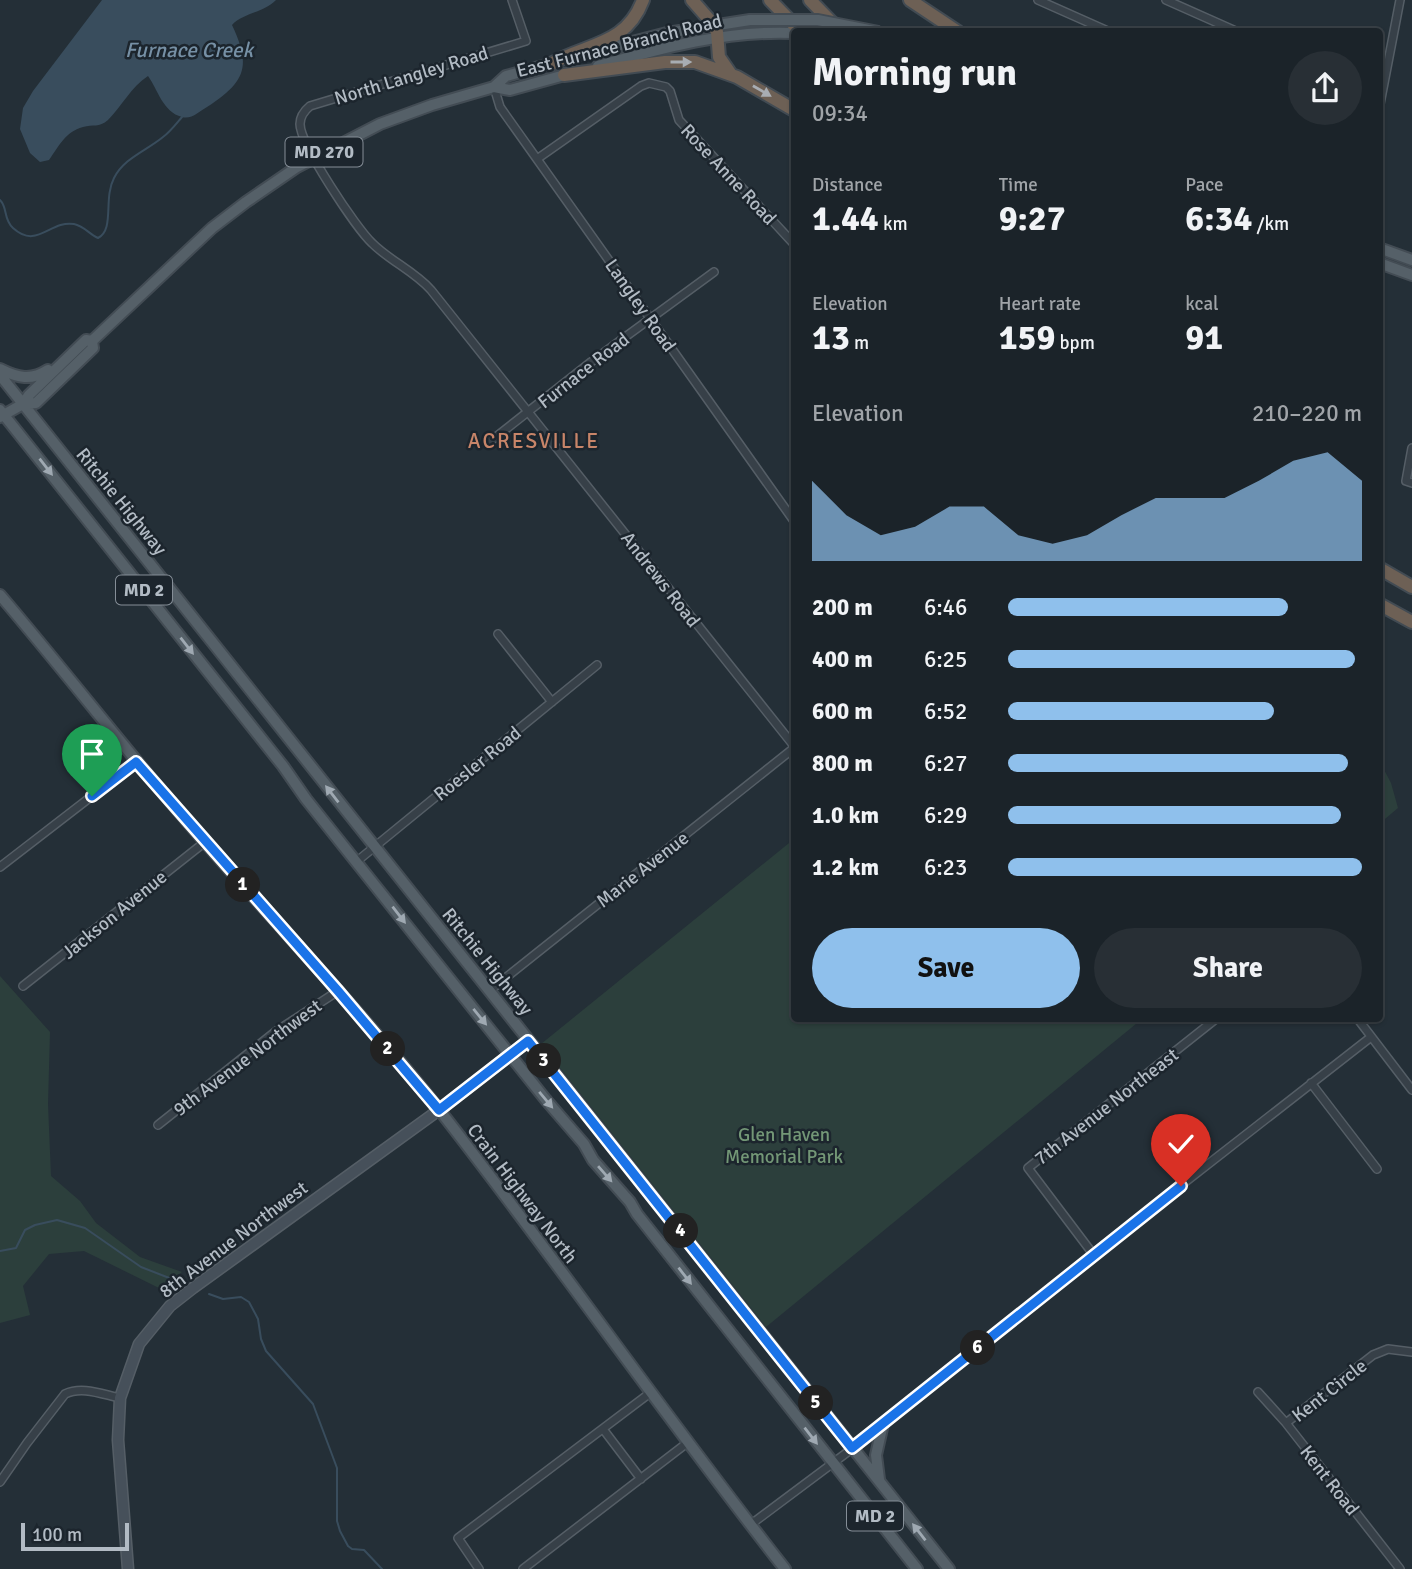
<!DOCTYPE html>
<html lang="en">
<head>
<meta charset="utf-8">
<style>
  :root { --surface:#1b2329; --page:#282f35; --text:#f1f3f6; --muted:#a0a4a8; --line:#394046; --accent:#8fc0ec }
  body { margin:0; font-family:Signika,sans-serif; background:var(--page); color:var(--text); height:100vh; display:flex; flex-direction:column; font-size:26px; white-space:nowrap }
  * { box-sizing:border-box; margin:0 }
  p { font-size:23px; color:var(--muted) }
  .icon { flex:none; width:38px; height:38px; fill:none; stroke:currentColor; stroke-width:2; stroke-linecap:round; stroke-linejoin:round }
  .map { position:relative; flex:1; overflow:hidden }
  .side { position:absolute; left:791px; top:28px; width:592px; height:994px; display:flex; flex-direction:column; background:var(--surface); border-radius:7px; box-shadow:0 2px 5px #0004,0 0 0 2px var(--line) }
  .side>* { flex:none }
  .scale { position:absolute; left:21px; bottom:18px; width:108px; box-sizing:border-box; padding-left:7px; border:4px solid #b2bbc4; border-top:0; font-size:19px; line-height:24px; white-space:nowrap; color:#b2bbc4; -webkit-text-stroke:5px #1c252d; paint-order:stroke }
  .pin { position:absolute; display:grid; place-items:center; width:60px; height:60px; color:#fff; margin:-72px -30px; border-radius:50% 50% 50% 0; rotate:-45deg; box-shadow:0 0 7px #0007 }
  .pin .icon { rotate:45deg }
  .km { position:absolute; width:35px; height:35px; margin:-18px; border-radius:50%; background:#222; color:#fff; font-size:19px; line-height:35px; text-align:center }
  .round { display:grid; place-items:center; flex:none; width:74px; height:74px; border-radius:37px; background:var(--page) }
  .overview { display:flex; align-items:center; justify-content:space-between; height:119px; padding:0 21px }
  h1 { font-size:38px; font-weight:700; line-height:52px }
  .stats { display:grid; grid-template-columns:repeat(3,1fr); gap:10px; height:119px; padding:7px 21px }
  .stats div { display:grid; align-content:center }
  .stats b { font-size:35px; font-weight:700 }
  .stats small { font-size:19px; font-weight:400 }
  .stats p { font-size:19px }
  .chart { height:196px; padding:14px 21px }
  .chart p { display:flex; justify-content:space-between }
  .chart svg { width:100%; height:126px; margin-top:7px; fill:var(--accent); opacity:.7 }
  .action { display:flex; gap:14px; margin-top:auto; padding:14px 21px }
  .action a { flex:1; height:80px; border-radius:42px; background:var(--accent); color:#111; font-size:28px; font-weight:700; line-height:80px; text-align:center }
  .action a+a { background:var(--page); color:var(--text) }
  ul { padding:0 21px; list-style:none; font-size:23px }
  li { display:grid; grid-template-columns:112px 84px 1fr; align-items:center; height:52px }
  li i { height:18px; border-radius:9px; background:var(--accent) }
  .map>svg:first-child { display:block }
</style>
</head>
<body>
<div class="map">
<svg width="1412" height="1569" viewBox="0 0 1412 1569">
  <rect width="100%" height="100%" fill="#242f37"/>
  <path fill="#2c3f3c" d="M1379,760l12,23 7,25 -19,16z
    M794,839v179l348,1 -376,308 -225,-283z
    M0,976l50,56 -2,72 3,72 29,25 16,22 44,34 42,15 -23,16 -75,-37 -35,3 -26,32 7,29 -30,8z"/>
  <path fill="#394d5d" d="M102,0h174c-13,13 -33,13 -44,25 20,42 13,57 -25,82 -7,4 -16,13 -25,10 -19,-5 -24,-27 -34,-41 -17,11 -26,30 -40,44 -9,8 -15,4 -25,7 -18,5 -24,19 -34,33l-9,2 -10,-9 -10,-24 3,-21 10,-17z"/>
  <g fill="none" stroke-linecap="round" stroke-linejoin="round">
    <path stroke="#394d5d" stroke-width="2" d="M0,200c8,8 3,19 13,28 24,22 37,-8 61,-4 10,2 15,10 24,14 17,-9 5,-39 16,-60 10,-20 32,-27 49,-41 7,-5 13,-13 19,-20
      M0,1251l16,-3 9,-18 10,-5 22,-5 28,8 56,39 36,14
      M209,1294l14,5 18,-2 8,5 9,17 3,20 5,12 47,53 24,64v53l3,10 8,15 4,3 12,1 18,19"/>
    <defs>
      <path id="street" d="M512,0l14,41 -216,65c-6,5 -10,10 -10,18 0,20 56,104 72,119 18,18 42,28 59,47l363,456
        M1038,0l72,32
        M1166,0l72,32
        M494,87l6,20 294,414
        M1379,109l21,-109
        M537,159l104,-73 8,-3 17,4 4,4 9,29 115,124
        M487,444l104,-82 123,-90
        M1412,448l-6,33 6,2
        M498,634l54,68
        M356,862l241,-197
        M0,867l136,-105
        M23,986l182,-144
        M489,991l305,-243
        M1357,1018l55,72
        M1311,1083l66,86
        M158,1125l117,-93 63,-41
        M1093,1254l-65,-86 189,-150
        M1258,1392l28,31 114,146
        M1286,1423l87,-68 15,-6 24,3
        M603,1429l38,50
        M0,1482l27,-39 38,-49c17,-8 36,0 55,4
        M750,1525l103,-77 240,-194 278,-217
        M479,1569l-21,-31 192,-145
        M523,1569l164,-126"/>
      <path id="secondary" d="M128,1569l-10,-129 2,-42 19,-54 31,-38 23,-18 246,-178 89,-69"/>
      <path id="primary" d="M582,55l85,-22 83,-13
        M598,66c63,-18 130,-36 196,-33
        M494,87l16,3 62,-17
        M1379,248l33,12
        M1379,263l33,12
        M0,369c18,9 31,12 48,1
        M0,375l949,1194
        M23,404l6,-9 57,-55 6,1
        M0,410l283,356 23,33 240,301 38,44 9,16 37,42 7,12 280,355
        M0,417l23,-13 13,-1 57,-55 -1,-7 120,-113 34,-26 51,-35 83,-43 52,-19 62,-18 12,-11 51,-14
        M0,595c69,81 134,166 205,247 78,90 162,176 236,270 117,150 226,307 344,457
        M879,1479l-3,-24 7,-31"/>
      <path id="highway" d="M692,0l21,24 4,8 2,25 11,16
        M770,0l31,32
        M810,0l31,32
        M910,0l48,32
        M551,64c36,-21 75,-18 92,-64
        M564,75l101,-13h30l42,15 57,33
        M1379,568l33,19
        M1379,604l33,18"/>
    </defs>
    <use href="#street" stroke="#555e66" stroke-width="10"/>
    <use href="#secondary" stroke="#555e66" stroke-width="13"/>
    <use href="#primary" stroke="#434c54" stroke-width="14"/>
    <use href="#highway" stroke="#424b53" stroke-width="16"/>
    <use href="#street" stroke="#374048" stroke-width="7"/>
    <use href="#secondary" stroke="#46505a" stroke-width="10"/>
    <use href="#primary" stroke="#556068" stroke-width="10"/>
    <use href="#highway" stroke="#6d6055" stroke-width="12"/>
    <defs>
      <path id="primary-bridge" d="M750,20h68l61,12"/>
    </defs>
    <use href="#primary-bridge" stroke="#434c54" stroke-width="14" stroke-linecap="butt"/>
    <use href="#primary-bridge" stroke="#556068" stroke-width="10"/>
  </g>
  <defs><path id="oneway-solid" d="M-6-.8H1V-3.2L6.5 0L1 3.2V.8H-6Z" transform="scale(1.75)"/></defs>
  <g fill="#a8adb3">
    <use href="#oneway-solid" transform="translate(681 62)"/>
    <use href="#oneway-solid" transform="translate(762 91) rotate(30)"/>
  </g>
  <g fill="#9fa9b2">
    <use href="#oneway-solid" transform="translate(46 467) rotate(52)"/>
    <use href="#oneway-solid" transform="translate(187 646) rotate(52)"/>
    <use href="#oneway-solid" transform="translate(332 794) rotate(-128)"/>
    <use href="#oneway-solid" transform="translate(399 915) rotate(52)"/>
    <use href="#oneway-solid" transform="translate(480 1017) rotate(51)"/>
    <use href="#oneway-solid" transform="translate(546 1100) rotate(50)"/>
    <use href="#oneway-solid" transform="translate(605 1174) rotate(49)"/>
    <use href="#oneway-solid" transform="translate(685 1276) rotate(52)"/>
    <use href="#oneway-solid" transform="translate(811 1436) rotate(52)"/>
    <use href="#oneway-solid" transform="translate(919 1532) rotate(-128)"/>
  </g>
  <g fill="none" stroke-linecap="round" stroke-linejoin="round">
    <defs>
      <path id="route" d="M92,796l44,-34 202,229 101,119 89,-69 324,407 329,-262"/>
    </defs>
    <use href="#route" stroke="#fff" stroke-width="14"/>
    <use href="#route" stroke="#1a73e8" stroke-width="9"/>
  </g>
  <g text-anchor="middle" stroke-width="5" stroke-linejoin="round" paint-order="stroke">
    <g fill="#1c252d" stroke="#858e97" stroke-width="2">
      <rect x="285.5" y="137.5" width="77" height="29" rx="5"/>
      <rect x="116" y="575.5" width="56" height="29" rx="5"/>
      <rect x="847" y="1501.5" width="56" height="29" rx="5"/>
    </g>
    <g font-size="18" font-weight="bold" fill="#b2bbc4">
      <text x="324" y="158">MD 270</text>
      <text x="144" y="596">MD 2</text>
      <text x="875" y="1522">MD 2</text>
    </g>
    <g font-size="19" fill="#b2bbc4" stroke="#1c252d">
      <text transform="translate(619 45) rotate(-14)" y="7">East Furnace Branch Road</text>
      <text transform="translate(411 75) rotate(-17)" y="7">North Langley Road</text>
      <text transform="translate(729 174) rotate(47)" y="7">Rose Anne Road</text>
      <text transform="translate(641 305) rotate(55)" y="7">Langley Road</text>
      <text transform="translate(583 370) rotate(-38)" y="7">Furnace Road</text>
      <text transform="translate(122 501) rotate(51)" y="7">Ritchie Highway</text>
      <text transform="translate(661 579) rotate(52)" y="7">Andrews Road</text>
      <text transform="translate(477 763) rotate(-39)" y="7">Roesler Road</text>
      <text transform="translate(642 869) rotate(-38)" y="7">Marie Avenue</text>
      <text transform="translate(114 914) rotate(-39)" y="7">Jackson Avenue</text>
      <text transform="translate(488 961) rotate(51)" y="7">Ritchie Highway</text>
      <text transform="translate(247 1057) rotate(-37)" y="7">9th Avenue Northwest</text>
      <text transform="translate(1106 1106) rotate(-38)" y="7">7th Avenue Northeast</text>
      <text transform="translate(523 1193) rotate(53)" y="7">Crain Highway North</text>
      <text transform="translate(233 1239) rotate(-37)" y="7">8th Avenue Northwest</text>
      <text transform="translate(1329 1390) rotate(-38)" y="7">Kent Circle</text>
      <text transform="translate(1330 1480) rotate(52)" y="7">Kent Road</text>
    </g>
    <g font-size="19" fill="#739776" stroke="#1c252d">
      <text x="784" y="1141">Glen Haven<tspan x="784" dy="22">Memorial Park</tspan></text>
    </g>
    <g font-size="21" font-style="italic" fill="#7690a5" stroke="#1c252d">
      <text x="189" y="57">Furnace Creek</text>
    </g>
    <g font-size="21" letter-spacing="2" fill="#c88569" stroke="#1c252d">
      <text x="534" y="448">ACRESVILLE</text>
    </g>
  </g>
</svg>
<div class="scale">100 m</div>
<div class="pin" style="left:92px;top:796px;background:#1e9e55"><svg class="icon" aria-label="arrive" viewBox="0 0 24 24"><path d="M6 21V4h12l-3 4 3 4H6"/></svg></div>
<div class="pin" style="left:1181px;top:1186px;background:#d93025"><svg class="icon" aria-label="check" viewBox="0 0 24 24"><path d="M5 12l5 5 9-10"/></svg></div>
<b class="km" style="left:243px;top:885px">1</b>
<b class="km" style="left:388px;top:1049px">2</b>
<b class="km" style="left:544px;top:1061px">3</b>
<b class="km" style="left:681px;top:1231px">4</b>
<b class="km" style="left:816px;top:1403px">5</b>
<b class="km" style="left:978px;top:1348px">6</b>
<section class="side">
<div class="overview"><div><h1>Morning run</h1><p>09:34</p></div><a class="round"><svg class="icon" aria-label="share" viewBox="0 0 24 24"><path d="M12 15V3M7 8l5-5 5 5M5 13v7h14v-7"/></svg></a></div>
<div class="stats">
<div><p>Distance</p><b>1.44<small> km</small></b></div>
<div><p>Time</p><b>9:27</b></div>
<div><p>Pace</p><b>6:34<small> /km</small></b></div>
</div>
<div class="stats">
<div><p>Elevation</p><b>13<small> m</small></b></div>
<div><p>Heart rate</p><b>159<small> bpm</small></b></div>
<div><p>kcal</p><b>91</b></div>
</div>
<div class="chart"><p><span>Elevation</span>210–220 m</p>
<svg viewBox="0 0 160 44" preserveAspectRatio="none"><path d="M0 44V16L10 28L20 35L30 32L40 25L50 25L60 35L70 38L80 35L90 28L100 22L110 22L120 22L130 16L140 9L150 6L160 16V44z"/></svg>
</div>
<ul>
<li><b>200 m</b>6:46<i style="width:79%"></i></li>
<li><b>400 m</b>6:25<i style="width:98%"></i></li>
<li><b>600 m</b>6:52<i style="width:75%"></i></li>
<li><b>800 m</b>6:27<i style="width:96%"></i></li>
<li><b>1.0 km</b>6:29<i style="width:94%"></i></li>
<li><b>1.2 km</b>6:23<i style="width:100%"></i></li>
</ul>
<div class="action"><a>Save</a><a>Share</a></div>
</section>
</div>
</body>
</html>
